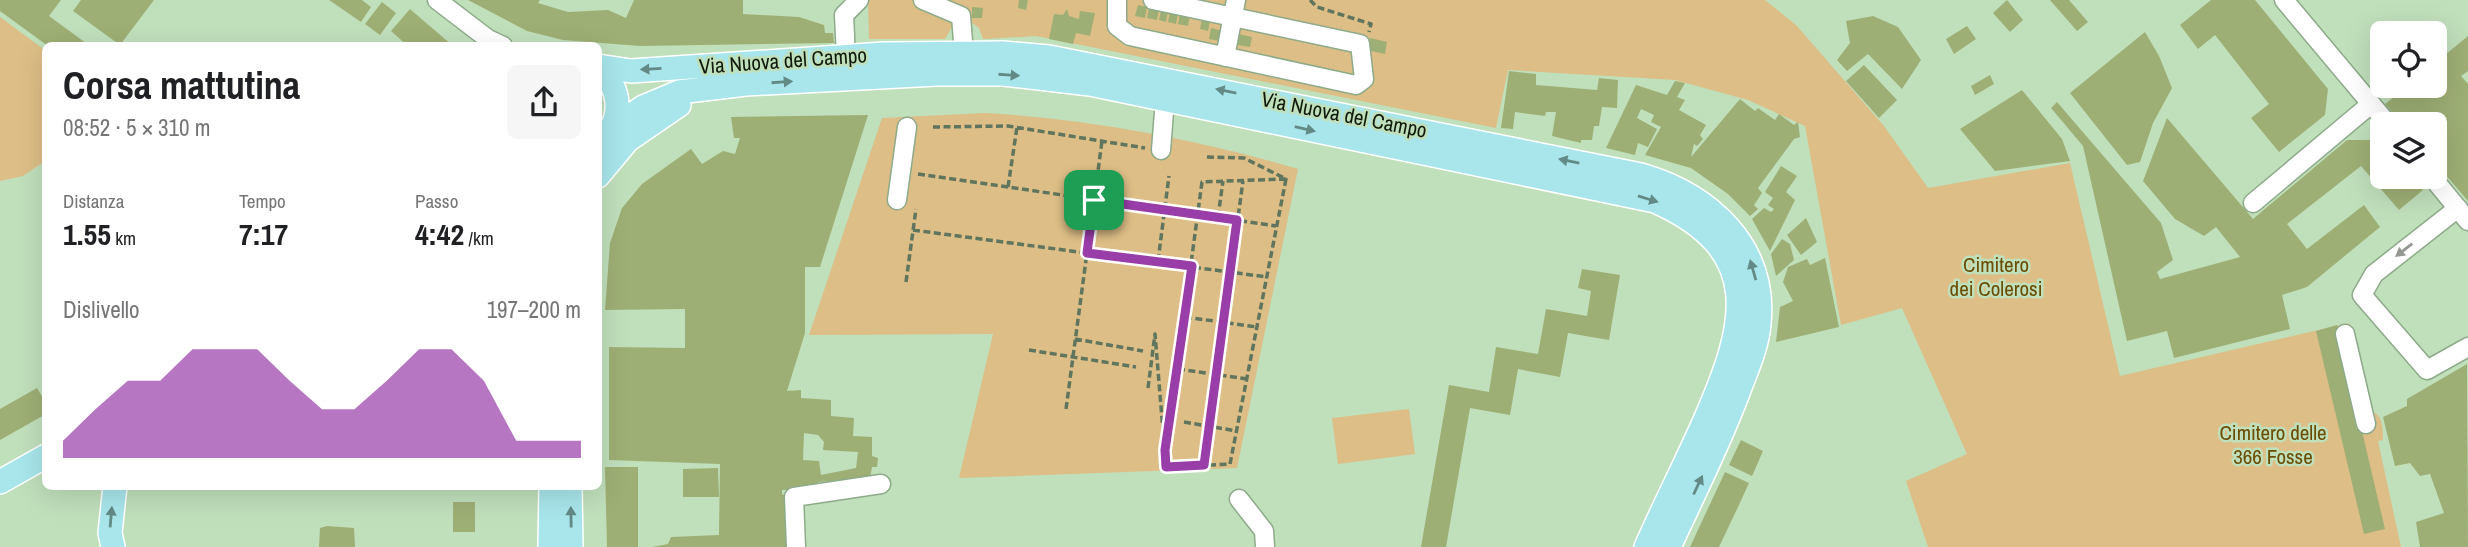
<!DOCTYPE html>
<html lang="it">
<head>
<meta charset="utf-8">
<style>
  :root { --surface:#fff; --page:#f6f6f6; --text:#202124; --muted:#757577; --accent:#993da8 }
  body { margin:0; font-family:"Archivo Narrow",sans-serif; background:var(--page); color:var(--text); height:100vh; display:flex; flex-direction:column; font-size:26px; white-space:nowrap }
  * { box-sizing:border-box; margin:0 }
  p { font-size:23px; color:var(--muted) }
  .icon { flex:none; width:38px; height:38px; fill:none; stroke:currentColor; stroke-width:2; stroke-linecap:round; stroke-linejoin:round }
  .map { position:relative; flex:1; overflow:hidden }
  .sheet { position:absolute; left:42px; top:42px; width:560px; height:448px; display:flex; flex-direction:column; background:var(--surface); border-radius:10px; box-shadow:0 7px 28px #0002 }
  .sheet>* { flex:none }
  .buttons { position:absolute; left:2370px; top:21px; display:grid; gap:14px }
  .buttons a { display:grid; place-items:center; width:77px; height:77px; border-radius:10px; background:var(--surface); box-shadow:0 7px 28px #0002; font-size:35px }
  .pin { position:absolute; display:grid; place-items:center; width:60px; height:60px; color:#fff; margin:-30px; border-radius:14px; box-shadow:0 4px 10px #0006 }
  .round { display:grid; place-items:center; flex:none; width:74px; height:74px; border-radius:10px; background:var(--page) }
  .head { display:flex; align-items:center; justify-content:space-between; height:119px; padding:0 21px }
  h1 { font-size:38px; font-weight:700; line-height:52px }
  .metrics { display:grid; grid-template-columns:repeat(3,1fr); gap:10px; height:119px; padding:7px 21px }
  .metrics div { display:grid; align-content:center }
  .metrics b { font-size:30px; font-weight:700 }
  .metrics small { font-size:19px; font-weight:400 }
  .metrics p { font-size:19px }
  .chart { height:196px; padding:14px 21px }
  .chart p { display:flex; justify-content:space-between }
  .chart svg { width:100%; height:126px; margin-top:7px; fill:var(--accent); opacity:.7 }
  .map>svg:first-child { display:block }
</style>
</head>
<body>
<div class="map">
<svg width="2468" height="547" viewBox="0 0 2468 547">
  <rect width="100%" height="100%" fill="#c0dfbb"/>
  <path fill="#ddbe86" d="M868,0h897l31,25 88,101 44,62 142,-25 50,213 229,-53 22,89c12,1 12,18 12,28l-5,1 23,106h-473l-22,-66 61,-27 -65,-146 -61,17 -36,-199 -57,-26 -73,-20 -167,-10 -12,58 -460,-92 -53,3 -4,-11 -8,-6 -18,3 -8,14h-76z
    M0,17l46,34 -1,110 -22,15 -23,5z
    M985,113c106,6 211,26 313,56l-61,299 -278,10 34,-144 -184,1 73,-217z
    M1409,409l6,45 -77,10 -6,-46z"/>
  <path fill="#9eaf75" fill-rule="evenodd" d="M0,0h61l-12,16 41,30h-42l-48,-35z
    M81,0h73l-34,45 -47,-34z
    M329,0h33l9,7 -10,15z
    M468,0h72l-2,3 30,9 40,-2 18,8 8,-18h109v14l56,3 25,8 1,8h8l1,10 -194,3 -77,-6 -36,-9z
    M1019,0h9l-2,10 -8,-2z
    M2007,0l16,20 -13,12 -17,-19z
    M2050,0h19l19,22 -11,9z
    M2211,0h44l73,89 -3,26 -46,37 -28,-34 18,-14 -54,-69 -17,14 -18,-24z
    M382,2l14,11 -16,22 -15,-11z
    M1138,5l9,2 -2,11 -10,-2z
    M972,7l11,1 -1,10h-10z
    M1149,7l10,2 -2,11 -10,-2z
    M410,9l43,37h-45l-17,-15z
    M1067,9l2,7 10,3 1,-8 15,2 -5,23 -14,-3 -3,11 -24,-5 5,-25 9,1z
    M1161,10l7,2 -2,10 -7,-2z
    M1170,12l8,2 -2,10 -8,-2z
    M1180,13l10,2 -2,11 -10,-2z
    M1873,16l25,11 23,33 -19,29 -34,-35 -21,17 -10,-11 13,-17 -4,-22z
    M1202,19l8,2 -2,10 -8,-2z
    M1967,26l9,13 -22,15 -8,-15z
    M1211,28l11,3 -2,10 -11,-2z
    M2145,32l14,24 13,32 -19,35 -13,39 -13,3 -57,-72z
    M1239,34l13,3 -2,10 -13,-2z
    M2468,36v35l-7,5 7,8v117l-34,-40v-37h-32l-17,-20 23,-18h26v-22z
    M1370,38l17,4 -2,12 -18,-4z
    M1864,65l33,35 -18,18 -33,-37z
    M1509,71l27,3v11l13,1 48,4 2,-12 19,2 -1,28 -15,-1 -3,19h-5l-2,14h-11v3l-29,-7 4,-24h-10l-1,4 -30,-4 -2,17 -12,-1z
    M1990,75l4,9 -19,11 -4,-9z
    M1675,81l10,2 -8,14 8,3 -6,10 27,15 -6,10 3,4 -6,7 -3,-2 -3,13 49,-58 15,12 3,-3 17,12 4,-6 15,11 4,-3 2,15 -6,2 -36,49 4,5 -8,12 4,4 -8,7 -22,-22 -37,-26 -46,-13 16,-28 -10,-5 3,-7 -13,-6 -4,9 20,11 -9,18 -10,-4 -3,12 -29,-7 30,-63 31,10z
    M2022,90l40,49 8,22 -75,10 -35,-42z
    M2057,102l104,121 12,37 -16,12 3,7 80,-22 -24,-30 -12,9 -29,-17 -32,-38 24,-63 86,101 94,-79h33l2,37h30l11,13 -24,20 -38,-44 -74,58 20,25 57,-44 16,22 -73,60 -25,8 8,34 -116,29 -7,-27 -40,10 -44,-195 -32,-38z
    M868,115l-48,152h-15v66l-18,58 14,-1v8l30,2v16l23,2 -1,18 19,1v19l6,2 -1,9h-5l-2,11 -52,4v7l-36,1v4l5,2v51h-135l16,-3 3,-7 48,-2 1,-71 -111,-4v-113l76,1v-39l-80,1 5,-67 12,-35 20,-24 49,-35 11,15 21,-13 12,3 5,-16h-6l-3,-21zM804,433l14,2 6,7 -1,8 35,2 -2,16 -35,7 -2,-14 -16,-1z
    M1781,166l16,10 -11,16 9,8 -25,51 -18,-32 12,-11 7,4 3,-3 -6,-4 5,-7 -8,-6z
    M1806,218l11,24 -16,13 -14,-20z
    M1782,239l8,5 4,16 -18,16 -5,-22z
    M1825,258l14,69 -63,15 4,-35 13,-6 -10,-19 5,-15 19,-8 3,6z
    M1582,269l38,6 -11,65 -41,-7 -8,44 -42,-8 -8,46 -40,-7 -24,139h-25l28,-162 40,7 7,-45 42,7 8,-45 41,7 4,-25 -13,-3z
    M2337,325l48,204 -21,5 -48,-203z
    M2467,364l1,183h-48l-4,-25 28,-9 -14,-39 -10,2 -10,-13 -15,3 -12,-49 24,-11v-7z
    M37,388l9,15v11l-46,26v-31z
    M1741,440l22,11 -11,25 -23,-11z
    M605,467h33v80h-31z
    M718,468l1,29h-36v-28z
    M1725,472l24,11 -11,24 -19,40h-29z
    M453,502h22v30h-22z
    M327,526l27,2 1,19h-36l1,-19z"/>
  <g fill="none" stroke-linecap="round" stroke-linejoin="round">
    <defs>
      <path id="minor" d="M437,0l51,39 15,7
        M923,0l38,16 3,38
        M1117,0v26l13,10 226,49 8,-6 -4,-35 -207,-44
        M2284,0l104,124
        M846,57l-2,-42 15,-15
        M1225,57l11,-57
        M1161,150l4,-51
        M2432,177l36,44
        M897,200l10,-73
        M2253,203l118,-99
        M2458,208l-84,66 -12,21 65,75 41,-23
        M2345,334l21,90
        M1239,499l25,32 1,16
        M796,547l-2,-50 87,-13"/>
      <path id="major" d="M598,66l33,5 253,-17 119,-1 46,4 592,118c69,20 126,72 118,149 -2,23 -12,45 -20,66 -20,54 -46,105 -70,157
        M598,68c25,21 26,55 0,75
        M611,130l32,-23 36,-15 67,-8 191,-10h66l87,10 565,117c113,50 91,125 50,219 -19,43 -40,84 -59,127
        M598,176l30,-36 51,-35
        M0,482l46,-26
        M570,486l1,61
        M113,547l-3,-14 5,-47
        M550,547l1,-61"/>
    </defs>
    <use href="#minor" stroke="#8daa89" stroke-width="21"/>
    <use href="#major" stroke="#fff" stroke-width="26"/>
    <path stroke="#60755d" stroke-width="3.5" stroke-dasharray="7 3.5" stroke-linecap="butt" d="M1310,0l7,7 54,17 -2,8
      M933,127l75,-1 137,22
      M918,174l358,52
      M1008,187l9,-60
      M1218,217l5,-36
      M913,230l354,47
      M1158,261l11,-85
      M906,282l10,-73
      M1185,317l72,10
      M1075,339l68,12
      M1029,350l107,17
      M1178,369l69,10
      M1148,388l7,-54 11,133 64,-3 56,-285
      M1066,409l36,-268
      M1184,422l53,9
      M1166,449l36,-267 84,-3 -42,-21 -39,-1
      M1204,465l39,-284"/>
    <use href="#minor" stroke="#fff" stroke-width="18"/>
    <use href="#major" stroke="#a8e6eb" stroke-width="23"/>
  </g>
  <defs><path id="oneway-solid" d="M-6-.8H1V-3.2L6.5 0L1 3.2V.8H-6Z" transform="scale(1.75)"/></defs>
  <g fill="#638a87">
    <use href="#oneway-solid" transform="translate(651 69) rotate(177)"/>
    <use href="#oneway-solid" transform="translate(1009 75) rotate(4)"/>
    <use href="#oneway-solid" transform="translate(782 82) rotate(-4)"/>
    <use href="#oneway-solid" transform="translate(1226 91) rotate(-168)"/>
    <use href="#oneway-solid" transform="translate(1305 129) rotate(13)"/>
    <use href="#oneway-solid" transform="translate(1569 161) rotate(-169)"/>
    <use href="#oneway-solid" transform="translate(1648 199) rotate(17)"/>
    <use href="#oneway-solid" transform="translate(1753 270) rotate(-106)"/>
    <use href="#oneway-solid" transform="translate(1698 485) rotate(-65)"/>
    <use href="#oneway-solid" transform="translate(111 517) rotate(-85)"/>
    <use href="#oneway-solid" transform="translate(571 517) rotate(-91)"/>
  </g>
  <use fill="#939892" href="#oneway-solid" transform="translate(2404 250) rotate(142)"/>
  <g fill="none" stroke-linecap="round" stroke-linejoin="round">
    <defs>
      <path id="route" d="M1094,200l143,20 -33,245 -38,2 -1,-17 27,-184 -105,-13z"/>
    </defs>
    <use href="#route" stroke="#fff" stroke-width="14"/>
    <use href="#route" stroke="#993da8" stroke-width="9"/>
  </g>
  <g text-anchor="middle" stroke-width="5" stroke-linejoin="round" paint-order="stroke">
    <g font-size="21" fill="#0f1a0d" stroke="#c0dfbb">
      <text transform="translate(783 61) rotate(-4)" y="7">Via Nuova del Campo</text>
      <text transform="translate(1344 115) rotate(11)" y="7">Via Nuova del Campo</text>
    </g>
    <g font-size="21" fill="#6a4c02" stroke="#c0dfbb">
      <text x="1996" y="272">Cimitero<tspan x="1996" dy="24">dei Colerosi</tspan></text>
      <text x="2273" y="440">Cimitero delle<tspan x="2273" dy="24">366 Fosse</tspan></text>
    </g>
  </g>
</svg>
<div class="buttons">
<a><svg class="icon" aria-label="locate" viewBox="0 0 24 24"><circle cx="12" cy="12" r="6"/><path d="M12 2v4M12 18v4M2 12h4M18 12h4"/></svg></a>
<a><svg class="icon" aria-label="layers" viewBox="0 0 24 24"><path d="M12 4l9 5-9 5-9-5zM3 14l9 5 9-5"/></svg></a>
</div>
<div class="pin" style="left:1094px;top:200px;background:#1e9e55"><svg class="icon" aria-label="arrive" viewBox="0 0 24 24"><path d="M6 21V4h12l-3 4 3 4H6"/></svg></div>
<section class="sheet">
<div class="head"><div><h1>Corsa mattutina</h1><p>08:52 · 5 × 310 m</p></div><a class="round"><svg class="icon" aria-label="share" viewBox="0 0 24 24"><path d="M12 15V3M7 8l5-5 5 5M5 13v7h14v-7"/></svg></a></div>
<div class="metrics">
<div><p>Distanza</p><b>1.55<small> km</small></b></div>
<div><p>Tempo</p><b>7:17</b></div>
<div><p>Passo</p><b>4:42<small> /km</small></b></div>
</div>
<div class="chart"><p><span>Dislivello</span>197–200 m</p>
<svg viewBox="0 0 160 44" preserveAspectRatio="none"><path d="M0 44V38L10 27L20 17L30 17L40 6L50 6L60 6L70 17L80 27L90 27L100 17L110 6L120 6L130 17L140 38L150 38L160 38V44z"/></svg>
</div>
</section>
</div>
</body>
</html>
